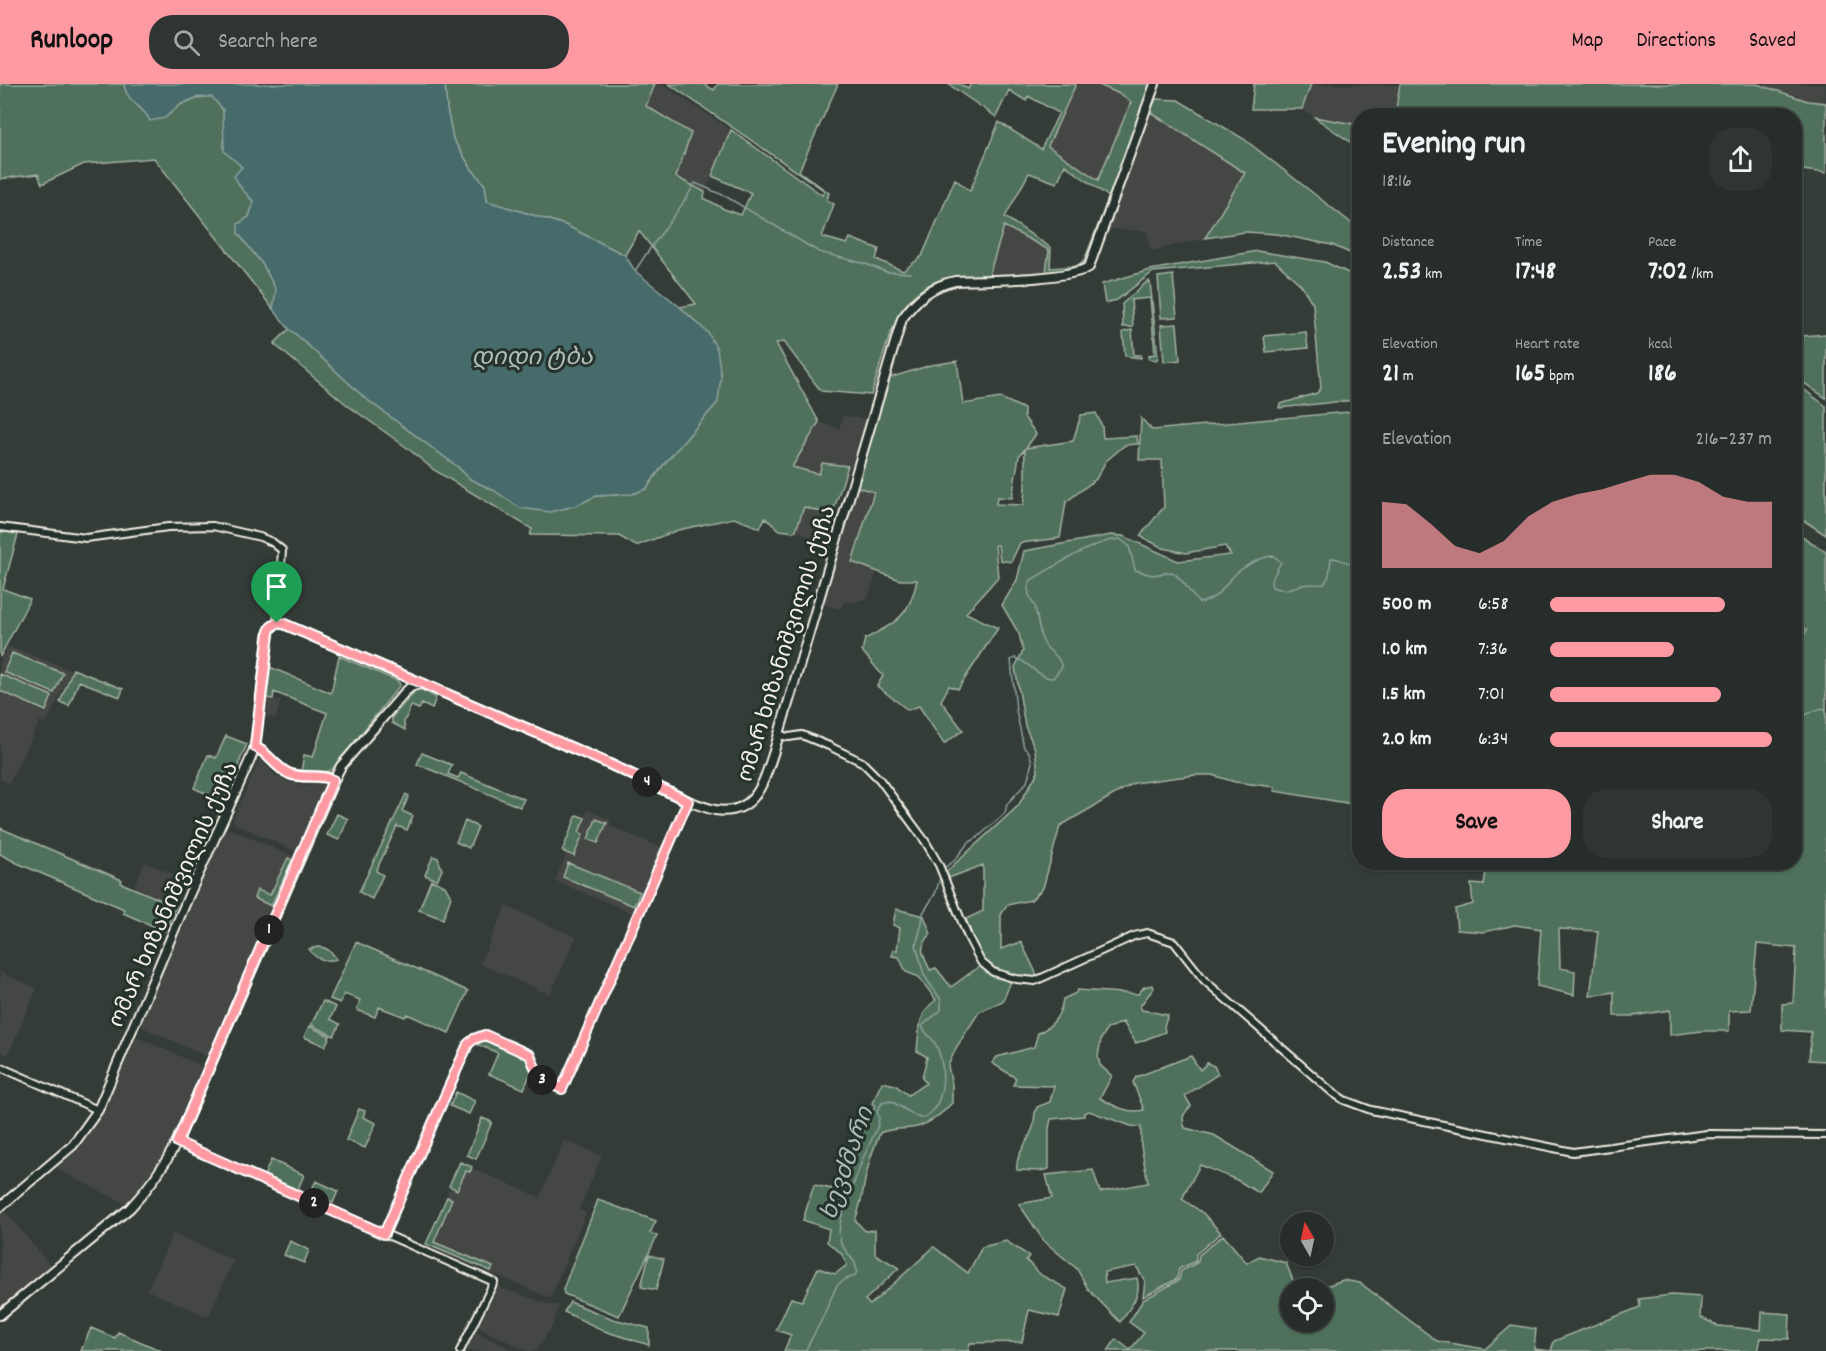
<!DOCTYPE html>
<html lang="en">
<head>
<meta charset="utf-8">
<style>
  :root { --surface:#272d2a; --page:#2f3532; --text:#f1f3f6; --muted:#a4a8a8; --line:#434947; --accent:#ff9aa2 }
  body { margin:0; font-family:Dekko,"Noto Sans Georgian",sans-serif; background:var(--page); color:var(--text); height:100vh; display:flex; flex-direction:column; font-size:22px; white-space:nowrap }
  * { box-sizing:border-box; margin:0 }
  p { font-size:20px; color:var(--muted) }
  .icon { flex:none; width:33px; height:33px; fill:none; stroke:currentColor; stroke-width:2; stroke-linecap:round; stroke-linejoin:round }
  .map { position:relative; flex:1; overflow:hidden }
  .drawer { position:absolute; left:1352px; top:24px; width:450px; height:762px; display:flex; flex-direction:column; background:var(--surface); border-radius:24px; box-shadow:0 2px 4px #0004,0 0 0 2px var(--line) }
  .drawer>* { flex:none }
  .needle { width:39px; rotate:351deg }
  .fabs { position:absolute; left:1280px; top:1128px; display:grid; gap:12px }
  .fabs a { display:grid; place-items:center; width:54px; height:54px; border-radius:50%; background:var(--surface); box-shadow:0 2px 4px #0004,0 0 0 2px var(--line); font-size:30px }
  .pin { position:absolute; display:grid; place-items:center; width:51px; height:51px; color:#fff; margin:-62px -26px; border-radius:50% 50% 50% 0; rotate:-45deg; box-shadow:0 0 6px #0007 }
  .pin .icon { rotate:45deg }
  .km { position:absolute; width:30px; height:30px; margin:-15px; border-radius:50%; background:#222; color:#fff; font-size:16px; line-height:30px; text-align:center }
  .round { display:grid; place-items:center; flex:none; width:63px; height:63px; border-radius:24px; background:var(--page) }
  .overview { display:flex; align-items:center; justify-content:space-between; height:102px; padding:0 30px }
  h1 { font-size:33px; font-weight:700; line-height:45px }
  .metrics { display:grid; grid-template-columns:repeat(3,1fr); gap:9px; height:102px; padding:6px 30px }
  .metrics div { display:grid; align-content:center }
  .metrics b { font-size:26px; font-weight:700 }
  .metrics small { font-size:16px; font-weight:400 }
  .metrics p { font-size:16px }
  .chart { height:168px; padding:12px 30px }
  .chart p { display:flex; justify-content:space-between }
  .chart svg { width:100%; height:108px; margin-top:6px; fill:var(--accent); opacity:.7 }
  .primary-button { display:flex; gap:12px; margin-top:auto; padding:12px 30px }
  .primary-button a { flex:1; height:69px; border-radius:24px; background:var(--accent); color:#111; font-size:24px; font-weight:700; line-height:69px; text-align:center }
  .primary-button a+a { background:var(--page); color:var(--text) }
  ul { padding:0 30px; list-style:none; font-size:20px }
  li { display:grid; grid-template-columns:96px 72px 1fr; align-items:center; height:45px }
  li i { height:15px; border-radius:8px; background:var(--accent) }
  header { display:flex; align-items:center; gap:36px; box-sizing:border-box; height:84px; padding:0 30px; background:var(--accent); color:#111 }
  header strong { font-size:28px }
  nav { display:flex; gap:33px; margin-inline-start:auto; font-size:21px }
  .search { width:420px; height:54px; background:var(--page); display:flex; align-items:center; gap:15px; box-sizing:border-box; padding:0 21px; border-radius:24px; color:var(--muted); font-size:22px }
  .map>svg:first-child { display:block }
</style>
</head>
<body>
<header>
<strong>Runloop</strong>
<div class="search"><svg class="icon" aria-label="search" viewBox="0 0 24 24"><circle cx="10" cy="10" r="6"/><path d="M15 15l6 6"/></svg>Search here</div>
<nav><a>Map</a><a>Directions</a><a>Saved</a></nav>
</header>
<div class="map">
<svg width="1826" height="1267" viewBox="0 0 1826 1267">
  <rect width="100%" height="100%" fill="#343c38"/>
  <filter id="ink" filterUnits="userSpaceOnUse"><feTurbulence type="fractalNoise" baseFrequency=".0167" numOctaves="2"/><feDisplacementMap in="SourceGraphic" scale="12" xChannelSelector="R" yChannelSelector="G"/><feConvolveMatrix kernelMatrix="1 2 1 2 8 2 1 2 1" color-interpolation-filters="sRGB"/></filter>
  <g filter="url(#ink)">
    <path fill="#444645" d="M655,0h7l69,46 -26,62 -30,-15 -29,-71z
      M1076,0h21l25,11 9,7 -33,79 -51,-35z
      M1311,0l89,1 -5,30 -36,1v9l-45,-8 -12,-8z
      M1757,0h69v19l-18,-2z
      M1150,28l95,61 -40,65 -54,13 -4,-20 -40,-2z
      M1004,142l45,24 -3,22 -57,3z
      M843,332l24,3 -13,49 -6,-2 -29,8 -27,-7 27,-45 20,7z
      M856,402l18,6 -22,70 25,9 -9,27 -13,4h-10l-5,7 -20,-5z
      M804,423l28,8 -10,29 -26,-14z
      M8,562l64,24 -26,54 -6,-3 -31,62 -9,-4v-117z
      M266,614l15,2 -5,18 -13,-1z
      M260,674l16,18 17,7 12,2 19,-2 1,5 -26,62 -4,1 -62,-28v-4z
      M588,726l23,10 -2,6 54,22 -28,66 -80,-33 26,-62h3z
      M230,745l62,27 3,4 -85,194 -4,2 -64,-29 -1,-4 83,-193z
      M145,778l39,17 -11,25 -39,-18z
      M506,822l70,31 -26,58 -70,-31z
      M0,888l37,16 -29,67 -8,-4z
      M139,954l63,28 2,3 -40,90 -17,25 -19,21 -70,-35 -1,-4 30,-33 11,-15 36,-79z
      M564,1056l38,16 -23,53 7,4 -36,85 -125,-53 24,-56 4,1 11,-25 76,32z
      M4,1126l48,57 -52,42v-96z
      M173,1149l61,27 -26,57 -61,-27z
      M498,1203l53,18h8l-6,20 -17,26h-9l-49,-24z
      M474,1247l40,20h-50z"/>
    <path fill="#50715b" stroke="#a2b1a2" stroke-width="1.5" fill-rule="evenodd" d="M0,0h124c1,13 27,39 41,33 5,-2 10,-9 15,-12 10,-6 21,-8 32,-9l11,14 2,41 17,16 6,29 6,6 -5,15 -11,16 25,32 14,26 -4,18 -119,-151 -70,6 -42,20 -4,-10 -38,5z
      M445,0h210l-9,22 45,27 -15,44 29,15 -1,6 20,11 17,6 10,-22 -39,-17 19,-46 91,65 3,-4 -156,-107h34l11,6 4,-6h120l-39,87 30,22 -2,7 7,4 -12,33 25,7 3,-6 29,11 -3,10 27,12 19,-15 33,-77 15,12 29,-69 42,27 18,-36 -31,-17 -2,5 -17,-11 -13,27 -48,-33h12l8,5 3,-5h105l-28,62 50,34 33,-78 -9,-7 -25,-11h53l-63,182 -8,3 -33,3 3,-22 -45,-24 -15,49c-13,1 -28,1 -41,3 -54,10 -62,74 -77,117l-50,-4 -37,-49 -8,1 43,79 -27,45 27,7 3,-11 26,3 -16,49 -28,-8 -8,23 -3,2 -13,-2 -15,-12 -5,10 -26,-10 -56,12 -42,16 -17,-10 -89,-1 2,-6 -98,-59 -28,-23 -59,-42 -73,-61 15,-15 8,6 68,63 93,69 12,12 23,11 82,16 21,-10 19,-1 31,-6 18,-25 54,-62 -10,-69 -28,-26 16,-3 -57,-73 -14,24 -60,-30 -78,-24 -2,-16 -14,-17 -18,-29 -6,-30zM1065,81l44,32 -25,64 -8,5 -26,2 1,-20 -46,-31 24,-44 28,10z
      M1254,0h57l-9,25h-51z
      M1400,0h357l51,17 18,2v70l-32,-4v-53l-399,-1z
      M1156,15l22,1 66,39 115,90v28l-27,-12 -55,-11 -32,-2 -40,6 40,-65 -95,-61z
      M1314,33l45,8v23z
      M1257,167l68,11 32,15 -3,123 -75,8 1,-4 37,-11 4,-5 -8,-84 -12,-19 -26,-24 -122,11 -36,28 -12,3 -3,-19 48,-14z
      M1173,191l4,42 -16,1 -3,-41z
      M1148,197l2,1 8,76 -2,2 -7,-1v-4l6,-1 -5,-56 -19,2 2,27h-10l-1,-23z
      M1177,240l3,36 -16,2 -3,-37z
      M1132,246l2,25h7v3l-16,-2 -2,-24z
      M1306,248l2,16 -42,4 -2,-16z
      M1826,250v64l-32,-22v-35l9,-1v-4z
      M957,277l6,43 38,-6 23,11v8l12,17 -10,14 47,-7 8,-26 15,-2 6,13 1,12 34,-2 1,8 -13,1 -19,16 -10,18 -30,23 -6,36 -40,5 -9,19 -11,-2 -2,-15h-3l3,32 -32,36 32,15 -40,61 -9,-3 -8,15 22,29 -19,14 -25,-38 -11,4 -31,-24 6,-10 -21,-25 3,-12c31,-17 44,-21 52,-59h-17l-48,-18 22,-70 -17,-5 32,-109 42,-13zM1025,365c-1,19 2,37 -2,56l-27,-1 1,-7 15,1 7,-42z
      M1794,298l32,24v129l-32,-21z
      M1359,327v394l-85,-14 1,-4 -40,-5 -23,-7h-16l-62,8 -74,43 -17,62 -12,12 -24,5 -6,10v34l20,-7 17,35c-20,4 -45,-4 -57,-22 -6,-10 -10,-24 -15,-36l17,-8v-46l-34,13 -3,-6 72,-66 20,-34 -3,-23 -10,-23 -10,-59 8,-16 -4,-17 -17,-29 15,-25 7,-29 87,-16 12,1 55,25 53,-6 -6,-9 -39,7 -23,-5 -23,-12 24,-29 -2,-47h-23l2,-42 11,12z
      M0,447l18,3 -15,55 27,10 -30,58z
      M1794,447l32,21v509l-17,-1 2,-28 -29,-2v-26l11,-1 3,-55 -39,-4 -6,66 -22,1v20h-27l-32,4v-25l-37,6h-19v-24l-24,4 8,-65 -39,-2 1,39 15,3 -1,24 -37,-9 4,-57 -26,-4 -31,7 -27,-2 -2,-21 18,-5 -2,-20 13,1 3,-22 307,-1v-212l13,-20 -13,-9z
      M12,569l51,20 -9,20 -50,-21z
      M339,572l59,25 2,4 -68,85 -8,2 -23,-1 3,-16 9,2 14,-44 -53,-21 -1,7 -7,-1 4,-31 61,26z
      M73,585l50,20 -3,8 -41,-16 -10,25 -9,-4z
      M0,590l52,22 -6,15 -46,-20z
      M420,605l16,8 -4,12 -10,-5 -3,5 -8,-3 -7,16 1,8 -13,-7v-6l24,-27z
      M226,652l21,8 -24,57 -29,-13 14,-33 8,3z
      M422,669l30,12 -4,9 10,4 3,-5 63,26 -4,8 -103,-43z
      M406,710l3,2 -7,15 11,5 -6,14 -10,-4 -21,45 7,4 -11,24 -13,-7z
      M337,730l11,5 -9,21 -12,-5z
      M577,731l8,3 -6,14 4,2 -9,22 -12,-5z
      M596,735l11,4 -9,20 -10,-4z
      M465,737l13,6 -9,21 -13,-6z
      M0,744l122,52 -1,3 55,23 -11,25 -42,-18 1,-4 -107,-46 -17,-9z
      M433,772l5,2 4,12 -5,10 -12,-5z
      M288,774l4,2 -21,46 -17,-8 3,-8 13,5z
      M568,779l72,29 -6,14 -71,-29z
      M431,796l14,6 6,11 -8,22 -24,-9z
      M896,825l28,7 7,18c-14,15 -8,20 -1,36l6,-2 15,19 29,-21 15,10 16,5 -8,20 -24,11 -23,36 -8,18 4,18v19c-9,10 -21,20 -35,24 -12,3 -25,0 -37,6 -4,10 -9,21 -11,31 -6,19 -6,38 -14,56l10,11 10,-1v24l24,14 -34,32 5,5 64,-58 34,26 14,-26 24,-6 23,15 -3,4 15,15 26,14 -8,28 -30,-7 -7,32 -52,1 -2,8h-184l7,-16 -15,-5 15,-32 11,3 16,-33 17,6 12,-9 -6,-12 -14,-11 2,-13 -26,-9 11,-35 18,4 7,-20 12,-5v-10l24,-48 -3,-3 10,-21 13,3 13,10 18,-12 -4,-5 5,-21 -10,-6c2,-20 1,-39 19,-51l-17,-23 -13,-5 -7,-15 -7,-1 1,-6h4l3,-22 -7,-3z
      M356,858l112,49 -19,42 -42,-19 -2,3 -26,-10 -4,10 -18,-7 3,-10 -16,-6 -4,9 -10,-4z
      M318,863c9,0 13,5 19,12 -12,3 -22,1 -28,-10z
      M1152,901l2,3 -14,18 2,4 26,5 -4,11 1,6 -29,11 -13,-21 -16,7 -6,10 -3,18 2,8 12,11 -12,22c14,8 28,16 44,12l-11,-28 3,-5 55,-21 9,14 7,-7 7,3 4,8 -33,22 6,10c-8,8 -10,11 -6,22l29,7 59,36 -14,22 -22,-13 -37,-15 -18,34 21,14 18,20 -25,21v7l-17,8 -2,10 -34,18 2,-16 -9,-15 -32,6 1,11 32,-5c5,18 -7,29 -17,44l-32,-33 -11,-20 -33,-28 -25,-37 33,-6 -6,-23 47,-5 7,22 48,-9 -7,-37v-19l-10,-1 -42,-15 -5,2v3l-33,3 -2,9v41l-9,2 -23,-1c-2,-15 10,-26 15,-40 4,-8 0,-12 5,-23l13,-5 4,-16 -41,-1 3,-7 -24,-15 5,-6 37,-10 4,-14c14,-6 23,-18 25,-34l13,-6 1,-3 61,4 6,-7z
      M323,917l13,6 -6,12 10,5 -6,12 -23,-11z
      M309,942l21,10 -5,10 -21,-9z
      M483,954l47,20 2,12 -8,19 -35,-15 9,-21 -24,-10z
      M456,1008l19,9 -6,13 -19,-8z
      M359,1025l6,2 -2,6 13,6 -11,25 -19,-8z
      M482,1034l10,4 -16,37 -9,-4z
      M271,1076l33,15 -7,16 -33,-15z
      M460,1078l12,5 -2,5 -4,-1 -9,19 -8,-4z
      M316,1097l22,10 -5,12 -23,-10z
      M447,1113l5,2 -18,43 59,25 -2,4 -65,-27z
      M598,1116l58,21 -6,12 7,3 -38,80 -55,-22 -1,-5z
      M1223,1151l24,28 12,-7 27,7 10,25h-6v34h33v-34h-3l23,-8 17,3 77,58 48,8 27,-24 24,4 -2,20 17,2 3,-10 86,-34 -1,-8 33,-4 29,2 -1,20 18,9 43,4 1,-18 28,2 -1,25 -28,-1 -3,13h-650l8,-12 14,11 14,-17 -15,-11 14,-22 36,-20 2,-9 17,-9 1,-7z
      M290,1157l19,9 -5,13 -20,-8z
      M649,1171l15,4 -8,31 -15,-3z
      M570,1218l43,17 36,9v17l-42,-13 -43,-20z
      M91,1244l24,10 3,-6 44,19h-81z"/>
    <path fill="#466b6b" stroke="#8ca19d" stroke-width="1.5" d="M124,0h321l2,25 6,30 18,29 14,17 2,16 78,24 60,30 10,16 45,36 28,26 9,16 4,27 -3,26 -54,62 -18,25 -14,5 -36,2 -21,10 -25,6 -30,-4 -27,-18 -23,-11 -12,-12 -93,-69 -68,-63 -8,-6 -16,-20 3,-19 -13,-25 -25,-32v-9l11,-7 5,-15 -13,-14 -7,-12 8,-9 -18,-16 -1,-41 -11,-13h-14l-19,8 -14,13 -15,3c-6,-15 -24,-19 -26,-37z"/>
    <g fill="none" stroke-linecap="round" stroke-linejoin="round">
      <path stroke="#8ca19d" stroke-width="1.5" d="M635,187c19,-31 43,-56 60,-88l30,13 94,56 47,12 20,8 25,1
        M1794,635c11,-2 18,-9 29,-11l3,2
        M944,784l10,-7 14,-18 9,-5 28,-25 2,-9 20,-22 5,-20 -3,-10 -5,-4 -8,-38 -5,-50 4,-2c15,4 22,20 38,20l9,-11 -4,-9 -12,-11 -5,-10 -6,-30 -6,-12 -1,-7 3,-8c23,-13 63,-40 89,-41l9,7 6,24 17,5 20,-3c12,7 17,21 27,31 24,-5 24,-20 40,-32 10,-7 24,-15 35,-15l7,6 -10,19 1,6c12,5 19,1 30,-2 7,-1 15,-1 22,-1l5,-8 2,-18c10,0 17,7 28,7
        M805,1267l16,-30 16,-36 9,-6 9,-3 2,-5 -2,-8 -14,-19 -2,-12 2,-14 22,-60 14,-30 2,-9 -2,-8 5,-8 9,-2 28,17 7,-1c4,-4 10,-9 12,-15 7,-16 6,-41 -2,-57 -4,-8 -11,-11 -14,-19l19,-16v-10l-17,-25 -8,-30 6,-22 1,-10 12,-19 6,-18"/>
      <defs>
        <path id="tertiary" d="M0,443l86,11 82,-11 45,-1 47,11 12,5 10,8 -5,73
          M778,651l11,2 13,-2 27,11 33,16 18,18 45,61 14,24 29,72 13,25 12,10 23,7 19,2 99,-45 13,-3 27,9 30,38 128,112 12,8 27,10 202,42 134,-18 119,1
          M0,983l98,43
          M177,1058l317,140 -34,69
          M384,1150l84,-190 6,-5 11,-4 45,20c8,22 10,25 32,34l126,-288"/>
        <path id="primary" d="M255,663c13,5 20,21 35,27 14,5 30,-1 44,6
          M0,1123l73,-62 25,-35 91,-215 61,-135 5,-13 14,-115c3,-7 7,-9 15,-8l323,139 81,38c8,3 18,7 27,9 41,6 49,-29 59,-59l128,-432c14,-20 29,-33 53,-38 28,-1 113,-1 134,-14l66,-183
          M0,1231l130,-107c19,-20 34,-42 47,-66l157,-362 7,-14 64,-74 7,-6 9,-2"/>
      </defs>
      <use href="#tertiary" stroke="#f4f1e8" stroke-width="10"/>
      <use href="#primary" stroke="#f4f1e8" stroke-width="12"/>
      <use href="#tertiary" stroke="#26332d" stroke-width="6"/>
      <use href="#primary" stroke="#26332d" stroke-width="8"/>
    </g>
  </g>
  <g fill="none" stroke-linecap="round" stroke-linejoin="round" filter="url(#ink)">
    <defs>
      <path id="route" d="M277,539l7,1 323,139 81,38 -126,288c-22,-9 -24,-12 -32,-34l-45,-20 -11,4 -6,5 -84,190 -207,-92 156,-362c-13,-6 -29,-1 -43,-6 -15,-6 -22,-22 -35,-27l14,-115 2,-5z"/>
    </defs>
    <use href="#route" stroke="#fff" stroke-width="12"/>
    <use href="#route" stroke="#ff9aa2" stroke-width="8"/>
  </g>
  <g text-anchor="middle" stroke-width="6" stroke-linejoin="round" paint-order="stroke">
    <g font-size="22" fill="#f4f1e8" stroke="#26332d">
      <text transform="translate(785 559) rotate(-73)" y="8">ომარ ხიზანიშვილის ქუჩა</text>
      <text transform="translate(172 810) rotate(-66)" y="8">ომარ ხიზანიშვილის ქუჩა</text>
    </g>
    <g font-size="24" font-style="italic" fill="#aebbb6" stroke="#26332d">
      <text x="532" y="280">დიდი ტბა</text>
      <text transform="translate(846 1079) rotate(-71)" y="8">ხევძმარი</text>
    </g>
  </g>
</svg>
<div class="fabs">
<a><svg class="needle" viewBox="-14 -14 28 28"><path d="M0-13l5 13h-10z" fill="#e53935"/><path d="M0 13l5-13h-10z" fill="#a4a8a8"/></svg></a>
<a><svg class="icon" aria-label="locate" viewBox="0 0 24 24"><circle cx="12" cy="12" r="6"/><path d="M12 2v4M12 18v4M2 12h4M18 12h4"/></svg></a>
</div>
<div class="pin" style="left:277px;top:539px;background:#1e9e55"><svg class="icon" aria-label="arrive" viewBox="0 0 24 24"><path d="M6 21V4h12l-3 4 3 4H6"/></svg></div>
<b class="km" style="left:269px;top:846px">1</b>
<b class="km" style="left:314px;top:1119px">2</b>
<b class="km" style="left:542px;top:996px">3</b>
<b class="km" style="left:647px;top:698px">4</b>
<section class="drawer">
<div class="overview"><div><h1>Evening run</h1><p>18:16</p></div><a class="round"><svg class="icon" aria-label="share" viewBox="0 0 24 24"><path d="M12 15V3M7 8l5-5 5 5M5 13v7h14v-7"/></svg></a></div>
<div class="metrics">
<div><p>Distance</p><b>2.53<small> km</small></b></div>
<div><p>Time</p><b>17:48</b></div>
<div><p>Pace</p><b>7:02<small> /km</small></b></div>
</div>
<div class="metrics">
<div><p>Elevation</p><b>21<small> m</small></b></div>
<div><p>Heart rate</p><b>165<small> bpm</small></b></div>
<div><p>kcal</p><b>186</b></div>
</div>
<div class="chart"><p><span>Elevation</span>216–237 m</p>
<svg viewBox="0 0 160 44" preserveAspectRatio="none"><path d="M0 44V17L10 18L20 26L30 35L40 38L50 33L60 23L70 17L80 14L90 12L100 9L110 6L120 6L130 9L140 15L150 17L160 17V44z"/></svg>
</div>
<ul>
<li><b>500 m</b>6:58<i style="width:79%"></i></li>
<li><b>1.0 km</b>7:36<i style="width:56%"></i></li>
<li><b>1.5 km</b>7:01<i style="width:77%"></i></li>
<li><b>2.0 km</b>6:34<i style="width:100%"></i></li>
</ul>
<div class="primary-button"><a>Save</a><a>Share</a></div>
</section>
</div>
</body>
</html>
